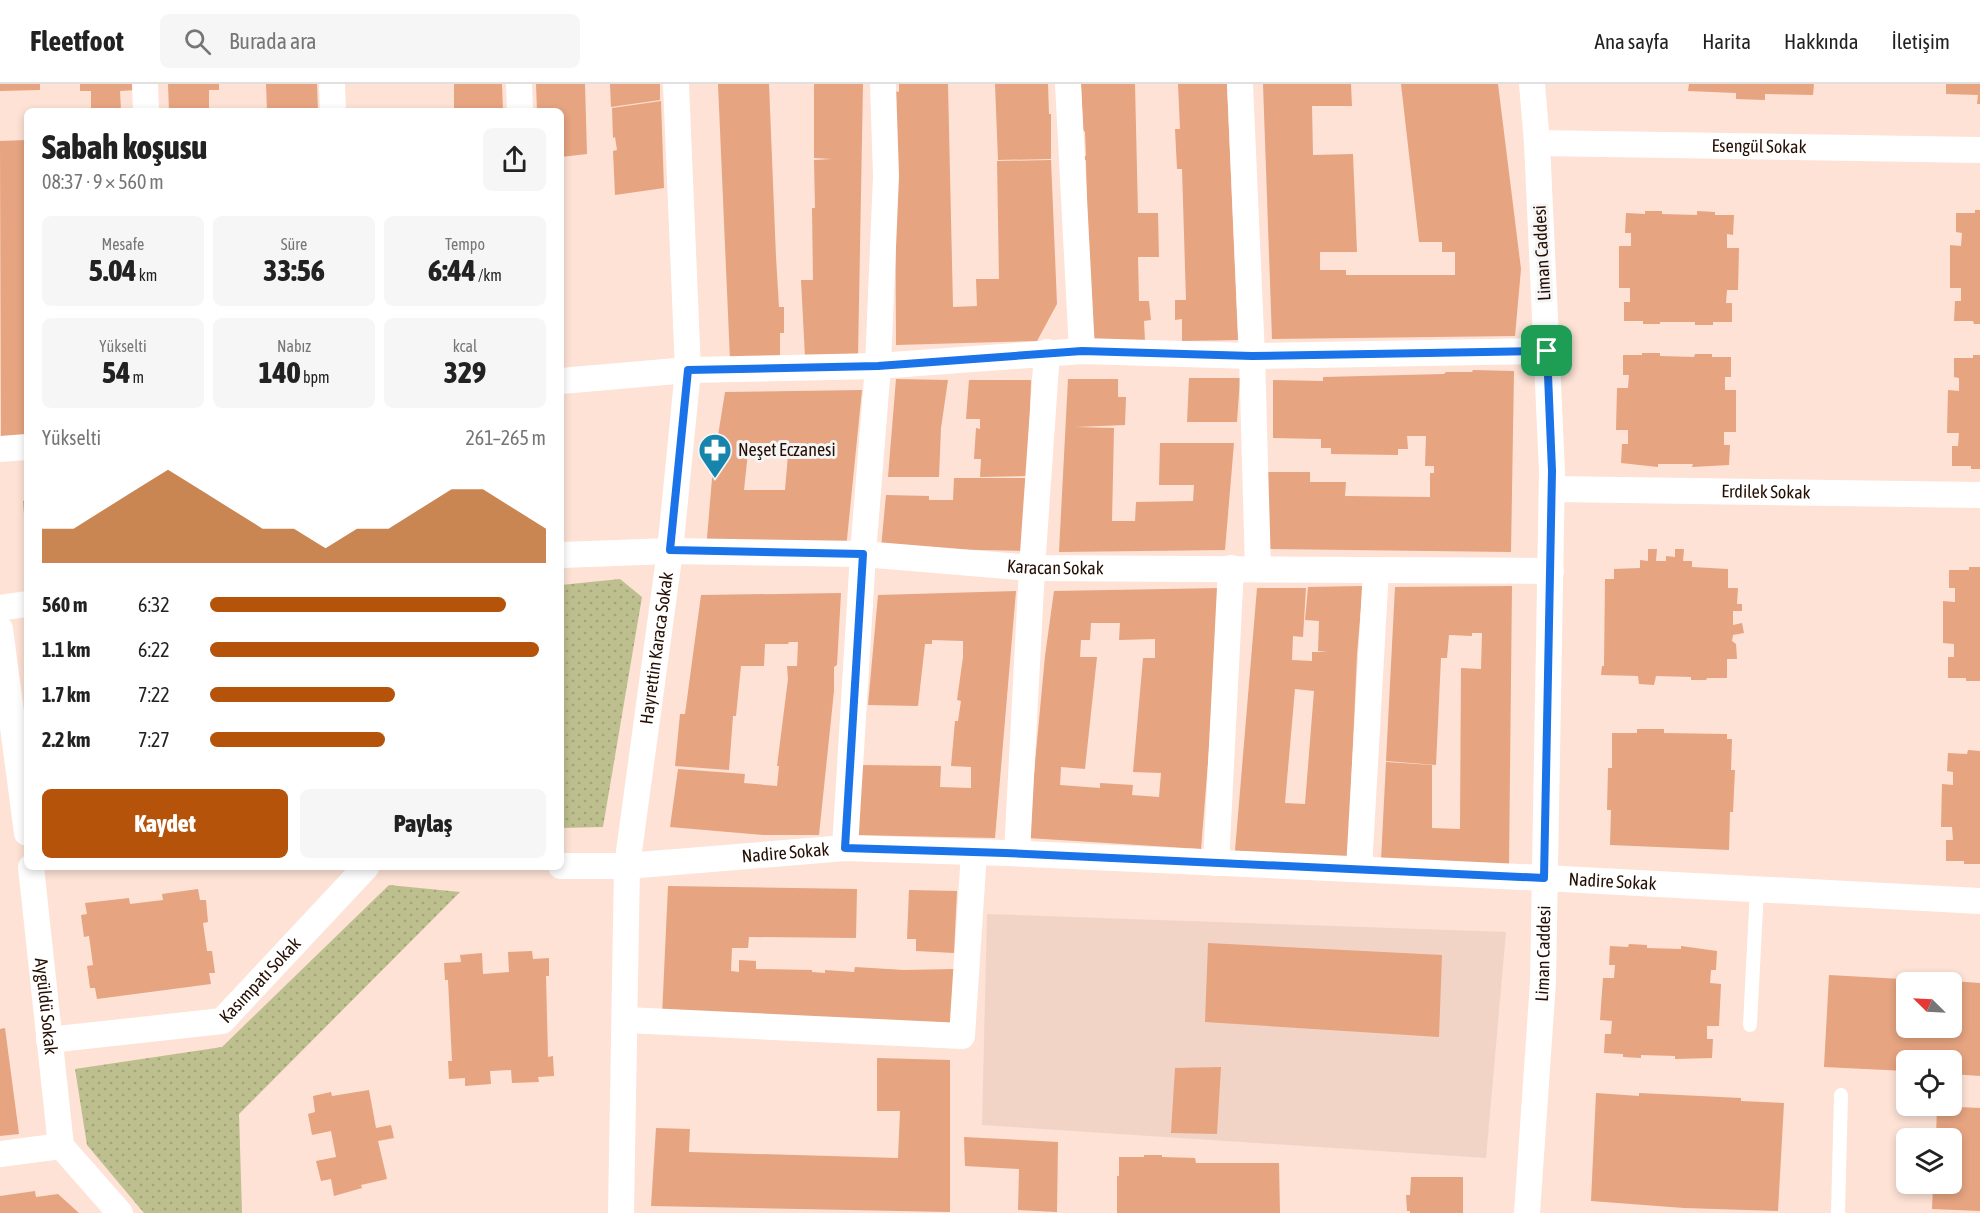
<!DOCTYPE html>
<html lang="tr">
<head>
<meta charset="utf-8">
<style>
  :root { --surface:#fff; --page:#f6f6f6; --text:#222; --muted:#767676; --line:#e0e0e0; --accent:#b45309 }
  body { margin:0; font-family:"Asap Condensed",sans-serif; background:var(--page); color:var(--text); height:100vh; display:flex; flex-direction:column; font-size:22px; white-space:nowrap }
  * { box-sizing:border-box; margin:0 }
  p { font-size:20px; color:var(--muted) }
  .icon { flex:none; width:33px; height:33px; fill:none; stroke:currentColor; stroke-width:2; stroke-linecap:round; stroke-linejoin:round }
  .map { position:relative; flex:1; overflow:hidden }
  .panel { position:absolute; left:24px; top:24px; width:540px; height:762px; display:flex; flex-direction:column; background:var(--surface); border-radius:9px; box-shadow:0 3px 9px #0003 }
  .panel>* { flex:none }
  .needle { width:39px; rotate:294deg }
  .buttons { position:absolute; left:1896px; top:888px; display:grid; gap:12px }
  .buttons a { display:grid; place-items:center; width:66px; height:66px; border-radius:9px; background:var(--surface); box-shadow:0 3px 9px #0003; font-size:30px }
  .pin { position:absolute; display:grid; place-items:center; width:51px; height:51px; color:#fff; margin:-26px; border-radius:12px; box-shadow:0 3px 9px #0006 }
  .round { display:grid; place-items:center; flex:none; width:63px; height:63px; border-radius:9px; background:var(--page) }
  .overview { display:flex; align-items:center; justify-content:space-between; height:102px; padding:0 18px }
  h1 { font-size:33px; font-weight:800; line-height:45px }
  .stats { display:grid; grid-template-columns:repeat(3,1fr); gap:9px; height:102px; padding:6px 18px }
  .stats div { display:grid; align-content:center; border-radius:9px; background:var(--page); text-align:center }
  .stats b { font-size:30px; font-weight:800 }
  .stats small { font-size:16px; font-weight:400 }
  .stats p { font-size:16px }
  .chart { height:168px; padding:12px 18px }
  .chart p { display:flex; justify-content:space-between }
  .chart svg { width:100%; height:108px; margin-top:6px; fill:var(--accent); opacity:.7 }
  .action { display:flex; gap:12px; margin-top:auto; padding:12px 18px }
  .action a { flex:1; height:69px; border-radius:9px; background:var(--accent); color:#fff; font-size:24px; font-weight:800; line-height:69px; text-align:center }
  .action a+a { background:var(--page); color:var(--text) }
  ul { padding:0 18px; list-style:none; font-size:20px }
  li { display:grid; grid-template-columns:96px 72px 1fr; align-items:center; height:45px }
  li i { height:15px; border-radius:8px; background:var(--accent) }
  header { display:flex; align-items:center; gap:36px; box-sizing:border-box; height:84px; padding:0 30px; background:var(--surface); border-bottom:2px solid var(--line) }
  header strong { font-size:28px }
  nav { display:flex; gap:33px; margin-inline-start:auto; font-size:21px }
  .search { width:420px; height:54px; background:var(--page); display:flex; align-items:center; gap:15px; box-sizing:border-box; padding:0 21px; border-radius:9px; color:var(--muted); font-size:22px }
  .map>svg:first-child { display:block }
</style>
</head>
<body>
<header>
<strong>Fleetfoot</strong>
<div class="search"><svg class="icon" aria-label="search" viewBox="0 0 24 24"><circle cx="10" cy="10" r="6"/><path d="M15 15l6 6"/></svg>Burada ara</div>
<nav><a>Ana sayfa</a><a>Harita</a><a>Hakkında</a><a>İletişim</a></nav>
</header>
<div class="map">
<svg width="1980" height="1129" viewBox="0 0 1980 1129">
  <defs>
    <pattern id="park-dots" width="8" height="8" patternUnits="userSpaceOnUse" patternTransform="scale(1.5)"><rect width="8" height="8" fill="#bebf8e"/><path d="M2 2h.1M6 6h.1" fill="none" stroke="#a3a379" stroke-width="1.8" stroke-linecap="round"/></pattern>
  </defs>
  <rect width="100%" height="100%" fill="#fde2d5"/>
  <path fill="#f1d4c5" d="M987,830l519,18 -20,226 -504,-33z"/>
  <path fill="url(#park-dots)" d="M620,495l22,18 -39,230 -42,1v-243z
    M389,801l71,7 -221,222 3,99h-98l-57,-68 -12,-76 147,-22z"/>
  <path fill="#e6a481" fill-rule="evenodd" d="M0,0h40v6l-40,1z
    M80,0h55l1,6 -16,1 1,20h-30v-20h-11z
    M168,0h51v6h-10v21h-40z
    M266,0h51l1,27h-51z
    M454,0h48l1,27h-49z
    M536,0h49l2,70 -26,3v-46h-24z
    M610,0h50v16l-49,7z
    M718,0h51l7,173 3,50h5v26h-4v23l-50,4z
    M814,0h49l-5,272 -53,1 -4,-77h12l-1,-72h3l-1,-48 18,-1 -18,-1z
    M899,0h49l5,223 24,-1 -1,-27h23l-2,-118 54,-1 6,144 -20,37 -141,4 -1,-254 4,1z
    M995,0h53l1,30h2v45l-53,1z
    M1081,0h54l3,129h20l1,44h-21l1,44h10l2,19 -7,1 1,20 -55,1 -4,-182h-2v-4h2l-1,-24 -2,-2z
    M1178,0h49l11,256 -56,1v-22l-7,1v-20h11l-4,-131h-5l-2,-40h5z
    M1263,0h88l1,22h-40l1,49 40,-1 4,98h-37v18h26v5h109v-23h-13v-10h-23l-18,-158h97l23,185 -6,67 -243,3z
    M1689,0h125l-1,11 -48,-1v6l-29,-1v-6l-48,-2z
    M1946,0h34v20h-3l1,-9 -32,-1z
    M661,17l3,87 -49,7 -2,-44 4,-1 -2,-13 -2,1 -1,-30z
    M27,56v302l-26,2 -1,-303z
    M1975,126h5v114h-6l-1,-3h-19l1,-20h6v-13h-11v-43l11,1 1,-13 -6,-1v-19h19z
    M1645,127h17v3l35,1v-4l18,1v3h19l-1,20 -6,-1v14h12l-1,42h-11l-1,13h6v19h-19v3h-18v-3h-35v2h-17v-3h-19v-19h6v-14h-11v-42h12v-13h-6l1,-20 19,1z
    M1642,269h18v3l34,1 1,-3h17v3h19v20h-6v13h11v42h-12v13h6l-1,20 -37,2 1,-3h-35v3l-37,-4 1,-19h6v-14h-12l1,-42h11l1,-13h-6v-20h19z
    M1973,271h7v114h-9v-3h-19v-20h6l1,-13h-12l1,-43 11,1v-13l-5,-1v-19h19z
    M1473,286l41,1 -3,181 -247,-3 3,-77h43v10h36l-1,14 85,1v-24h4v-7h-9l1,-30h-19l1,13h-10v6l-67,-1v-6h-10v-9l-48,-1v-58l50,1v-4l121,-3 2,-2h26z
    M1189,294h51l-3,44h-50z
    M896,295l52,1 -7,48 -2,49h-51z
    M1068,295h50v18h8l-1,28 -50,2 39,1 -2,93h23l1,-19 57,-1 1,-16h-35l1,-42h74l-9,107 -166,2z
    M969,296h62l-3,96 -48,1 1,-18h-7l2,-31 4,1v-10h-14z
    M862,306l-16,159 -140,1 7,-83 12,-75zM749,359h40l-4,47h-41z
    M954,394h73l-3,73 -143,-3 5,-53 43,1v4h24z
    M27,416v28h-2l-2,-27z
    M1648,465h9l-1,12h10v-5l9,1v-8h9l-1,12h9v6l36,2v19h10l-1,16h5v7h-9v14l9,-2 2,10 -11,2 -1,6 4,3 1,15h-10v19h-20l-1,2h-15v-3l-35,-1 -2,9 -15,-1 -1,-8 -37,-1 1,-9h2l1,-87h9v-10l26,-1v-8l8,1z
    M1969,483h11v114h-14v-3h-18v-21h6v-13l-11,-1v-42l12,1v-14h-6v-18h20z
    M1363,502l-6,68 -9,203 -113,-6 22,-263h49l-3,49 -10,-1 -1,24 20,1v-9h16l-10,-1 1,-30 -14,-1 3,-33zM1295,605l19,2 -9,113 -20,-1z
    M1512,502l-3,279 -128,-5 5,-98 46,3v63l28,1 1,-161 20,1 1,-36h-10v3l-23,-1 -2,23h-6l-5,107 -50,-4 9,-174z
    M1222,504l-21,261 -173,-11 17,-182 9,-65zM1091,539h29l-1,17 36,-1v19h-12l-10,114 28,1 -2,24 -27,-2 1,-10 -33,-2v5l-40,-3 1,-18 24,2 12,-112h-17l1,-17h9z
    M1016,507l-21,247 -141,-3 8,-70 79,1 -1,21 31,1v-21l-20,-1 4,-45h3l3,-20 -4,-1 6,-43v-16l-31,-1v4h-7l-7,62 -50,-1 10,-110z
    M841,509l-4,72 -3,2v24l-15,144h-56l-93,-8 8,-58 67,5 -1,9 33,3 2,-20h-2l11,-87 -1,-13h10l1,-24h-9l-1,2h-23l-1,22h-23l-5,50h-3l-4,54 -54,-4 5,-52h5l16,-119z
    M1637,645h27v4l63,1v5h5l-1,31h4l-2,42h-3l-1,38 -119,-5 1,-35h-4l1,-42h4v-35h25z
    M1968,666l12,1v113h-16v-3h-18v-21h7l-1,-13h-11l1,-43 11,1v-13l-6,-1 1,-18 19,1z
    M668,802l189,3 -1,49 -107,-1 -1,11h-16l-1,23 8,1v-12l17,1v8l56,1v2l13,1v-3l29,2 1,-5 49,3 50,-1 -3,57 -289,-10z
    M198,805l2,11h6l2,22 -5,1 4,28h5l3,22h-6l2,11 -114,15 -2,-11h-5l-3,-22 6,-1 -4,-29 -5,1 -3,-22 6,-1 -2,-11 44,-5 1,6 33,-4 -1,-6z
    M909,806l48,1 -3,62 -38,-2v-12h-9z
    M1208,859l234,12 -3,82 -234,-15z
    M1629,860l18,1v3l34,1v-3l36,5 -1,19h-5l-1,13 11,1 -2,42h-12v13h6l-1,19 -37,1v-3l-34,-1v3l-18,-1v-3l-19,-1 1,-19h6l1,-13 -12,-1 3,-42h11l1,-13h-6l1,-19 18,1z
    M532,867l1,8 16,-1v18h-3l2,81 5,-1 1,20 -16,1 1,5 -27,1 -1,-13 -21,1 1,13 -26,2v-8l-16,1 -1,-18h4l-4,-81h-3l-1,-17 17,-1 -1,-7 22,-2 1,21 26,-2 -1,-20z
    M1829,891l109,6v1h-32v46h46v-47l28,2v93l-28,-2v-14h-46v11l-82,-4z
    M5,944l14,106 -19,2v-107z
    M877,974l73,2v152l-299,-6 5,-78 34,1 -1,23 209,6 2,-47h-23z
    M1221,983l-4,67 -46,-1 4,-65z
    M369,1006l7,38 15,-3 3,13 -16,3 9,38 -26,6 1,3 -28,8 -3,-17 -10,2 -5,-20 20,-4 -5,-26 -19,4 -4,-21 7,-2 -2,-16 18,-4 1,4z
    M1596,1009l43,3v-3l102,5v3l43,2 -6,108 -94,-3 -93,-7z
    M1937,1022l43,2v103l-48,-2 1,-25h19v-46h-16z
    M964,1053l94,5 -1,70 -39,-2 1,-41 -54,-3z
    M1144,1071h18v2l33,1 1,5h83l1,50h-163v-37h2v-19h25z
    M1411,1093h52v36h-53v-2h-3l-1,-16h4z
    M35,1107l1,6 22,-3 21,19h-79v-17z"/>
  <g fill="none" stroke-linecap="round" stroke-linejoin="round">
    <path stroke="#fff" stroke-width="14" d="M1750,941l7,-136
      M1838,1129l3,-118"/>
    <g stroke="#fff" stroke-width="26">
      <path d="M145,0l1,27"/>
      <path d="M332,0l1,27"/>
      <path d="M519,0l1,27"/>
      <path d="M1068,0l14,267"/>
      <path d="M1240,0l12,272 6,213"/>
      <path id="s1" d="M1537,59l443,7"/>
      <path d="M561,297l127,-11 190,-4 204,-15 170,5 295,-5"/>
      <path d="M0,365l27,-2"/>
      <path id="s2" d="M1552,405l428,6"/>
      <path id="s3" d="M561,471l109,-4 193,3 169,14 519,3"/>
      <path d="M0,524l27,-4"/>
      <path d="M0,545l27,204"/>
      <path d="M845,764l18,-294 15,-188 8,-190 -3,-92"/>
      <path d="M1017,769l15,-285 15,-216"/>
      <path d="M1216,779l15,-295"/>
      <path id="s4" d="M561,782h66l218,-18 161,5 538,25 436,23"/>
      <path id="s5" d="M31,783l30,279"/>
      <path d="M1359,785l17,-299"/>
      <path d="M626,936l336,16 12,-184"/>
      <path id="s6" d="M49,956l173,-19 144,-154"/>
      <path d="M61,1062l59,67"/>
      <path d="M0,1070l61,-8"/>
      <path id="s7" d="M621,1129l6,-347 43,-315 18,-181 -12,-286"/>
      <path id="s8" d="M1527,1129l16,-231 9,-511 -15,-328 -5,-59"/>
    </g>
  </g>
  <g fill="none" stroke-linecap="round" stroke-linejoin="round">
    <defs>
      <path id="route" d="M1082,267l170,5 295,-5 5,120 -8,407 -539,-25 -160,-5 18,-294 -193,-4 18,-180 190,-4z"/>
    </defs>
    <use href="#route" stroke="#fff" stroke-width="12"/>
    <use href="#route" stroke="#1a73e8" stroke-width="8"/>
  </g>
  <defs>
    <symbol id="pharmacy-pin" viewBox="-11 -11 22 30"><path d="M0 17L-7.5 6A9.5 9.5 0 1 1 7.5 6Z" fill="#1685ac" stroke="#f5f5f5"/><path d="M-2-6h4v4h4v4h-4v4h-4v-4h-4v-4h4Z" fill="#fff"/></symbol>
  </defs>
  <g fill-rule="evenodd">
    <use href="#pharmacy-pin" x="696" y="347" width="38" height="52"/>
  </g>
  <g text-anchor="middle" stroke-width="6" stroke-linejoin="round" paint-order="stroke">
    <g font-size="18" fill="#250f04" stroke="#f5f5f5">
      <text dy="6" stroke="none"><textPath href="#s1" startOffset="222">Esengül Sokak</textPath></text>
      <text transform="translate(1542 169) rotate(-93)" y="6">Liman Caddesi</text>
      <text dy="6" stroke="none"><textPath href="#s2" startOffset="214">Erdilek Sokak</textPath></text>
      <text dy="6" stroke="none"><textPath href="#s3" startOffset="495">Karacan Sokak</textPath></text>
      <text dy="6" stroke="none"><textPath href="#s7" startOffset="567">Hayrettin Karaca Sokak</textPath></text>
      <text dy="6" stroke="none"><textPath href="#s4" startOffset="225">Nadire Sokak</textPath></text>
      <text dy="6" stroke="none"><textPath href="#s4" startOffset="1053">Nadire Sokak</textPath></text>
      <text dy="6" stroke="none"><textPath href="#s8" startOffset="260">Liman Caddesi</textPath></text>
      <text dy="6" stroke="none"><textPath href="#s6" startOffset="230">Kasımpatı Sokak</textPath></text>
      <text dy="6" stroke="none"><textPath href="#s5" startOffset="140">Aygüldü Sokak</textPath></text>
    </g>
    <g font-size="18" fill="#250f04" stroke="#f5f5f5" text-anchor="start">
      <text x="738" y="372">Neşet Eczanesi</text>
    </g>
  </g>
</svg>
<div class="buttons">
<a><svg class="needle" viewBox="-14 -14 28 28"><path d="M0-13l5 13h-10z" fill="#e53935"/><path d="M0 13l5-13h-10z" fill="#767676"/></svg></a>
<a><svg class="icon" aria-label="locate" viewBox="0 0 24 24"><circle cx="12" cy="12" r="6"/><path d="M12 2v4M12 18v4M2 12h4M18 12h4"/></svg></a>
<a><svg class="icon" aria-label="layers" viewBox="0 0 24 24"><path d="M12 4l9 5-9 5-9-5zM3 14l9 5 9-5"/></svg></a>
</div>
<div class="pin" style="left:1547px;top:267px;background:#1e9e55"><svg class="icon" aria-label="arrive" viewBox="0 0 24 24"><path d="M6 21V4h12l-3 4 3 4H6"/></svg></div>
<section class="panel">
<div class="overview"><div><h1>Sabah koşusu</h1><p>08:37 · 9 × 560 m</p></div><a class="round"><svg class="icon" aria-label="share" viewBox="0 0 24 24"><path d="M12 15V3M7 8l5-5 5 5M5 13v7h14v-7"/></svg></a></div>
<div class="stats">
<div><p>Mesafe</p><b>5.04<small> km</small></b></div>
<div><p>Süre</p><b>33:56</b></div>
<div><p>Tempo</p><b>6:44<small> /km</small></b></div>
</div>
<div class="stats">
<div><p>Yükselti</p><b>54<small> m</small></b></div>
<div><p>Nabız</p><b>140<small> bpm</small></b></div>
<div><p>kcal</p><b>329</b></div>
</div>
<div class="chart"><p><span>Yükselti</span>261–265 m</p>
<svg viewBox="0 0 160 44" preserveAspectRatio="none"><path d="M0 44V30L10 30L20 22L30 14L40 6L50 14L60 22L70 30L80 30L90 38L100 30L110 30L120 22L130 14L140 14L150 22L160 30V44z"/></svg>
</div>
<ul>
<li><b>560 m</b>6:32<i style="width:88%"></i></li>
<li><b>1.1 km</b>6:22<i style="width:98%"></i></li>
<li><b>1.7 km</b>7:22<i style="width:55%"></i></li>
<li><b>2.2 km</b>7:27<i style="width:52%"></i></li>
</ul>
<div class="action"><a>Kaydet</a><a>Paylaş</a></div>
</section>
</div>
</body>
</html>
